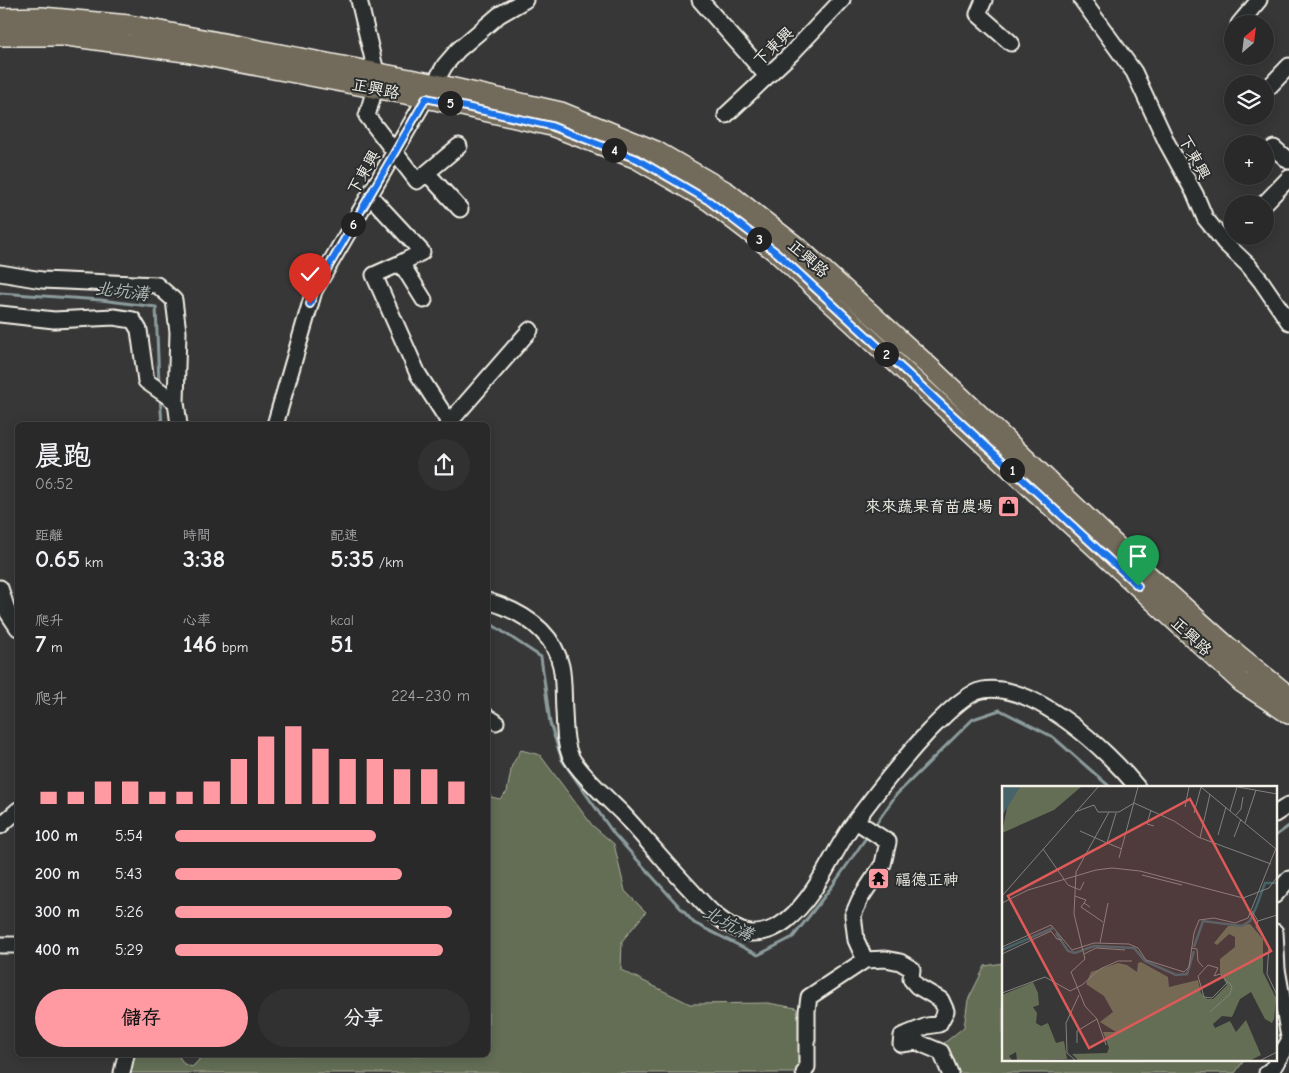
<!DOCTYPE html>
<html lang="zh-TW">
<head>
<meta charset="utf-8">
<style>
  :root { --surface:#2a292a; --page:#323132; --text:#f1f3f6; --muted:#a5a6a8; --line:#464547; --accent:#ff9aa2 }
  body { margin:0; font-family:"Comic Neue","LXGW WenKai TC",sans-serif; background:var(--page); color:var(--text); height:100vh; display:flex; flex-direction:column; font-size:19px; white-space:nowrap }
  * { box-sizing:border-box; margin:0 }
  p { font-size:16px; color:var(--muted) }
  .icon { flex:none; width:28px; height:28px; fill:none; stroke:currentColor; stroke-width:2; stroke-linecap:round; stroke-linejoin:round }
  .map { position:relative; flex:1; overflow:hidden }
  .panel { position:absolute; left:15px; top:422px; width:475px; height:635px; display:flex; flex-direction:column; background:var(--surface); border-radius:8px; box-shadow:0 2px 12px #0003,0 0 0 1px var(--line) }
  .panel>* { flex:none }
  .needle { width:32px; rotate:28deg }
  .controls { position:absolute; left:1224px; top:15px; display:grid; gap:10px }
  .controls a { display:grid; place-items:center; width:50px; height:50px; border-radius:50%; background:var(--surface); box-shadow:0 2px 12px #0003,0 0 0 1px var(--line); font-size:25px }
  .pin { position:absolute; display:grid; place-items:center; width:42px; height:42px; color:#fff; margin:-51px -21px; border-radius:50% 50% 50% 0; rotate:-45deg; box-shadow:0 0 5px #0007 }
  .pin .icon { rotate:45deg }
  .km { position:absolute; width:25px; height:25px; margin:-12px; border-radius:50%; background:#222; color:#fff; font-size:14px; line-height:25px; text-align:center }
  .round { display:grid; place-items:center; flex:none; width:52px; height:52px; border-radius:26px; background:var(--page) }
  .summary { display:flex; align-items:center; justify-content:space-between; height:85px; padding:0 20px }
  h1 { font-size:28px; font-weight:800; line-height:38px }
  .figures { display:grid; grid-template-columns:repeat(3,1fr); gap:8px; height:85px; padding:5px 20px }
  .figures div { display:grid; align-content:center }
  .figures b { font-size:25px; font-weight:800 }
  .figures small { font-size:14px; font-weight:400 }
  .figures p { font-size:14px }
  .chart { height:140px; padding:10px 20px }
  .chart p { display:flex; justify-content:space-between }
  .chart svg { width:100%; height:90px; margin-top:5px; stroke:var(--accent); stroke-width:6 }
  .primary-button { display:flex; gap:10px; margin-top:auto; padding:10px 20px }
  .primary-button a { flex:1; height:58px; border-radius:30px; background:var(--accent); color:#111; font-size:20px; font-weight:800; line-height:58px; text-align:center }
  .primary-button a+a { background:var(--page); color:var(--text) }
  ul { padding:0 20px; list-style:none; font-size:16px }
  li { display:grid; grid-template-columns:80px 60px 1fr; align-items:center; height:38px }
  li i { height:12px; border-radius:6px; background:var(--accent) }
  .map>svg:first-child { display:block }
</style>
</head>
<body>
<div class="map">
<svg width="1289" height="1073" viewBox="0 0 1289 1073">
  <rect width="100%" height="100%" fill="#383738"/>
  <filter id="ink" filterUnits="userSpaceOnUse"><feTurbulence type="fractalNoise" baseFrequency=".02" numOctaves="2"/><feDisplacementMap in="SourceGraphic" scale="10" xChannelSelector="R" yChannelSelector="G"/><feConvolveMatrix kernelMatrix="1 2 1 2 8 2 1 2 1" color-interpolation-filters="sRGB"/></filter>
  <g filter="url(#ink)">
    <path fill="#646e54" stroke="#acb09e" d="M521,750l19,5 52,70 22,19 11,47 21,21 -24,29 -1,29 69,34 78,-1 28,5 6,8 4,38 -11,19h-676v-18h59l6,9 8,3 7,-7v-5h289v-265l3,7 9,2 7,-7 5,-27z
      M1003,963v96h242l-10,14h-284l-8,-29 21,-17 4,-27 17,-34z"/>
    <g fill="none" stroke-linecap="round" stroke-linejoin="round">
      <path stroke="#8c9c9c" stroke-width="3" d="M0,293l101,7 55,7 3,77
        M160,396l2,29
        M488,622l53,35 9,66 12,37 52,74 80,89 64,32 35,-18 40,-52 35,-50
        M873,828l23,-33 77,-76 27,-9 53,27 57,50
        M1275,836l14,-10"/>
      <defs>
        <path id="minor" d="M359,0l17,72 -1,16 -8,28 50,65 42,-35
          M700,0l67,76
          M984,0l-6,14 33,29
          M1082,0l52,72 33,71 28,51 10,24 20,25 23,22 13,16 28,41
          M1239,24l20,-24
          M1267,89l22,-23
          M726,115l66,-62 50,-53
          M1265,155l9,-7 15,13
          M427,173l33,36
          M370,196l52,56 -21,11 23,37
          M1264,204l25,-26
          M401,263l-27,12 44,99 31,48
          M0,273l42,7 115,5 17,15 4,32 -2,70 3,23
          M0,314l54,6 60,-3 19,3 6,10 7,51 30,21
          M275,425l39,-134 112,-193 19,-33 13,-15 41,-35 26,-15
          M447,425l83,-95
          M0,588l8,25 10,15
          M488,601c32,10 65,29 73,65 3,14 2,30 3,45 1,14 0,30 6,44 6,15 39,45 52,58 24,26 45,52 69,77 8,9 16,18 24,25 10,8 23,16 35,18 13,1 27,-5 37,-13 29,-24 43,-62 64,-93 24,-33 50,-66 78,-96 13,-13 36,-38 54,-41 51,-8 124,60 154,97
          M488,717l8,5
          M1275,814l14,-9
          M856,821l32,21 -5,22 -23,35 -7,16 3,25 9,20
          M0,826l18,-16
          M1275,895l14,-16
          M1275,932l2,37 12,68
          M0,945h18
          M122,1073l4,-18
          M804,1073l3,-6v-56l2,-14 56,-37 21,-1 14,3 12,7 -1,10 6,7 24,14 5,11 -7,13 -12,2 -25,10 -1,8 16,-2 24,10 9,21
          M1267,1073l6,-5 16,-27"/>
        <path id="major" d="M0,18l42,-1 87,8 307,59 125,28 95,39 71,41 74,58 133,121 192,184 100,90 63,51
          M0,36h67l118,16 241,46 125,28 86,33 72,42 68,52 464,429 48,32"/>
      </defs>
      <use href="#minor" stroke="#f4f1e8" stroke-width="19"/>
      <use href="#major" stroke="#f4f1e8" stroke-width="22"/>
      <use href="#minor" stroke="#2a2d2e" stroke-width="15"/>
      <use href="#major" stroke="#726b5a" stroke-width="19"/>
    </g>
  </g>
  <g fill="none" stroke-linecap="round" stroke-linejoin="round" filter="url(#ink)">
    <defs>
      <path id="route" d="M310,304l4,-12 112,-194 125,28 86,33 72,42 68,52 361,333"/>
    </defs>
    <use href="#route" stroke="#fff" stroke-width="10"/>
    <use href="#route" stroke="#1a73e8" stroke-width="6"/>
  </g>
  <defs>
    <symbol id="shop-square" viewBox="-11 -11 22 22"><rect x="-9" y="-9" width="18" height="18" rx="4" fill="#ff9aa2" stroke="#2a2d2e"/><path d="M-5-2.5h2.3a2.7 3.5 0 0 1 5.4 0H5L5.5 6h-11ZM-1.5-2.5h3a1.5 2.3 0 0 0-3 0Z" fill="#111"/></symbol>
    <symbol id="temple-square" viewBox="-11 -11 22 22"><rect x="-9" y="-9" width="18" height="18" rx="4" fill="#ff9aa2" stroke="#2a2d2e"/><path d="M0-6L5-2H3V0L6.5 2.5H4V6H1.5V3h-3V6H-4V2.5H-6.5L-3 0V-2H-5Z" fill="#111"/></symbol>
  </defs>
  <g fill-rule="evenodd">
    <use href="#shop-square" x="996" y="494" width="25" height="25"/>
    <use href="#temple-square" x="866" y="866" width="25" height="25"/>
  </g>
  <g text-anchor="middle" stroke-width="4" stroke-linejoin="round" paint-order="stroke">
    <g font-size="16" fill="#f4f1e8" stroke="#2a2d2e">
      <text transform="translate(773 46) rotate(-44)" y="6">下東興</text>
      <text transform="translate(376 88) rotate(11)" y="6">正興路</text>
      <text transform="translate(1195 157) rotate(62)" y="6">下東興</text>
      <text transform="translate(363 172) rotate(-60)" y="6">下東興</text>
      <text transform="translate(809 258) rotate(41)" y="6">正興路</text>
      <text transform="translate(1192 636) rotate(43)" y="6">正興路</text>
    </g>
    <g font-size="16" fill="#f4f1e8" stroke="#2a2d2e" text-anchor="end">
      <text x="993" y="512">來來蔬果育苗農場</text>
      <text x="895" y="885" text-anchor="start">福德正神</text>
    </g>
    <g font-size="18" font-style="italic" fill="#aeb8b5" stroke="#2a2d2e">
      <text transform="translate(122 291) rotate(7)" y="6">北坑溝</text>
      <text transform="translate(728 923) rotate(29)" y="6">北坑溝</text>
    </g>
  </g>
  <g transform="translate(1002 786)">
    <rect width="275" height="275" fill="#383738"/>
    <path d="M15,1h64l-27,23 -52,23 7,-35zM248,138l13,15v33l13,26 -2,21 -2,4 -7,-4 -14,-27 -11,7 -8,18 -10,-1 -9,8 2,4 15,-7 6,11 10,-12 15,35 -10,5h-173l-6,-6 35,-1 2,-5 -6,-16h13l-16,-10 13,-10 -9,-16 -18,-12 5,-12 27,-9 9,2 10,7 1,-9 3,-1 27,15 1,10 29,-7 3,13 6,6h6l14,-14 -7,-12v-14l15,-12v-10l-6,-3 -12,11 -3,-2 14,-17zM31,196l5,11 1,12 -6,2 4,6 -1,10 5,3 7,-3 8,20 8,-2 3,18 -50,1 -1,-8 -7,4 3,4h-10v-65z" fill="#646e54"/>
    <path d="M0,1h18l-18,29z" fill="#466369"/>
    <path fill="none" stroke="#466369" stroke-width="2.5" d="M255,119l8,-22h12M54,147l12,18 7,2 19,-7 40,2 11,13 31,14 11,-1 7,-23M192,161l9,-26 39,5 8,-5 7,-16M0,164l51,-22"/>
    <path fill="none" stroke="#83817e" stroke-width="1" d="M199,1l75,62M236,1l39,7M183,21l4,-20M149,24l-4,14 7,2M228,25l7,-24M73,26l19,-7 4,7h11M192,27l7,-26M234,29l5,-6 2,-12M243,37l11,-33M78,45l27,12 9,-30M216,49l8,-28M232,51l7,-18M198,52l10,-44M105,57l15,6M41,63l25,36 12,5 4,-8M117,72l19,-71M140,89l40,10M0,110l96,-109M73,110l11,4 -2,3 6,4M0,117l26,-13 68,-20 16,-2 28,3 103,27 26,-10 8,-11M82,117l-3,4 22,15M250,125l6,10 -2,6 13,19 -2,28 10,21M256,135l19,-6M98,157l8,-40M0,161l49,-22 21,25 22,-7 35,1 9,4 8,12 38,12 5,-5 5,-34 5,-13 15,-2 21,5 13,-5 28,-70M189,162l6,1 1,12 5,6M0,168l49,-23 6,8 5,1M82,168l12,-6 29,2M206,179l10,3 -4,8 6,-2 8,8 -16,16 -8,-1 -6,-21zM0,207l43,-16 25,14 12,-6 18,-16 18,-8h14M275,220v16M208,226l20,-18 2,-7 -3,-5M95,233l9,26M75,257v-12l20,-12 -12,-13 -14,-34 14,-13 -11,-45 2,-42 33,-60h10l15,-9 40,18 24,16 73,27M73,274l-8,-7 -1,-30 13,-28M259,274l16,-8"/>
    <path fill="#de5a58" fill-opacity="0.15" stroke="#de5a58" stroke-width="2.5" d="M188,13l81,152 -182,97 -81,-152z"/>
    <rect width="275" height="275" fill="none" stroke="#f4f1e8" stroke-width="2.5"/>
  </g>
</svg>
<div class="controls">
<a><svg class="needle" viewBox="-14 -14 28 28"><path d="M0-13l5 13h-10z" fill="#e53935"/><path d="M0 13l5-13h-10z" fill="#a5a6a8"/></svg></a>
<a><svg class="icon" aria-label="layers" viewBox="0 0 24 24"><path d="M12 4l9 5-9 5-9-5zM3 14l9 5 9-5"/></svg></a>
<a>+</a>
<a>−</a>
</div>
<div class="pin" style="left:1138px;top:586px;background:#1e9e55"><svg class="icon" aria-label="arrive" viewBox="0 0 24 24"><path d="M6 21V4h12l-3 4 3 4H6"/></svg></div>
<div class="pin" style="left:310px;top:304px;background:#d93025"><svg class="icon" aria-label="check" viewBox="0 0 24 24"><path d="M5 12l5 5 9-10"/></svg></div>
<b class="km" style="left:1012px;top:470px">1</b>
<b class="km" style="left:886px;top:354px">2</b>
<b class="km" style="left:759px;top:239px">3</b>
<b class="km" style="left:614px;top:150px">4</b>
<b class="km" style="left:450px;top:103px">5</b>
<b class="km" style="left:353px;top:224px">6</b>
<section class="panel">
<div class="summary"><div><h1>晨跑</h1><p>06:52</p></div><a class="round"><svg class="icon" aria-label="share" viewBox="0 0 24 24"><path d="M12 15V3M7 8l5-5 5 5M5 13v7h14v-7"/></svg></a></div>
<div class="figures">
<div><p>距離</p><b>0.65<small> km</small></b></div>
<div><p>時間</p><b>3:38</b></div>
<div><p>配速</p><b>5:35<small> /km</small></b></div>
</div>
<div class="figures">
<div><p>爬升</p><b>7<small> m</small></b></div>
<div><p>心率</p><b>146<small> bpm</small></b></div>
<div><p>kcal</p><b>51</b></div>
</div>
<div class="chart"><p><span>爬升</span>224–230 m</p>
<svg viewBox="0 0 160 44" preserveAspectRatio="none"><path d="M5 44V38M15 44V38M25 44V33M35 44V33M45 44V38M55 44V38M65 44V33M75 44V22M85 44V11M95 44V6M105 44V17M115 44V22M125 44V22M135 44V27M145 44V27M155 44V33"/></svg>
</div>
<ul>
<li><b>100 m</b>5:54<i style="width:68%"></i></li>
<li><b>200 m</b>5:43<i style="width:77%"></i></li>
<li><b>300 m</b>5:26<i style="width:94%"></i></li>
<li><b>400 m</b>5:29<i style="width:91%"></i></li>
</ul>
<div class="primary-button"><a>儲存</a><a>分享</a></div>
</section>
</div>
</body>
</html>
